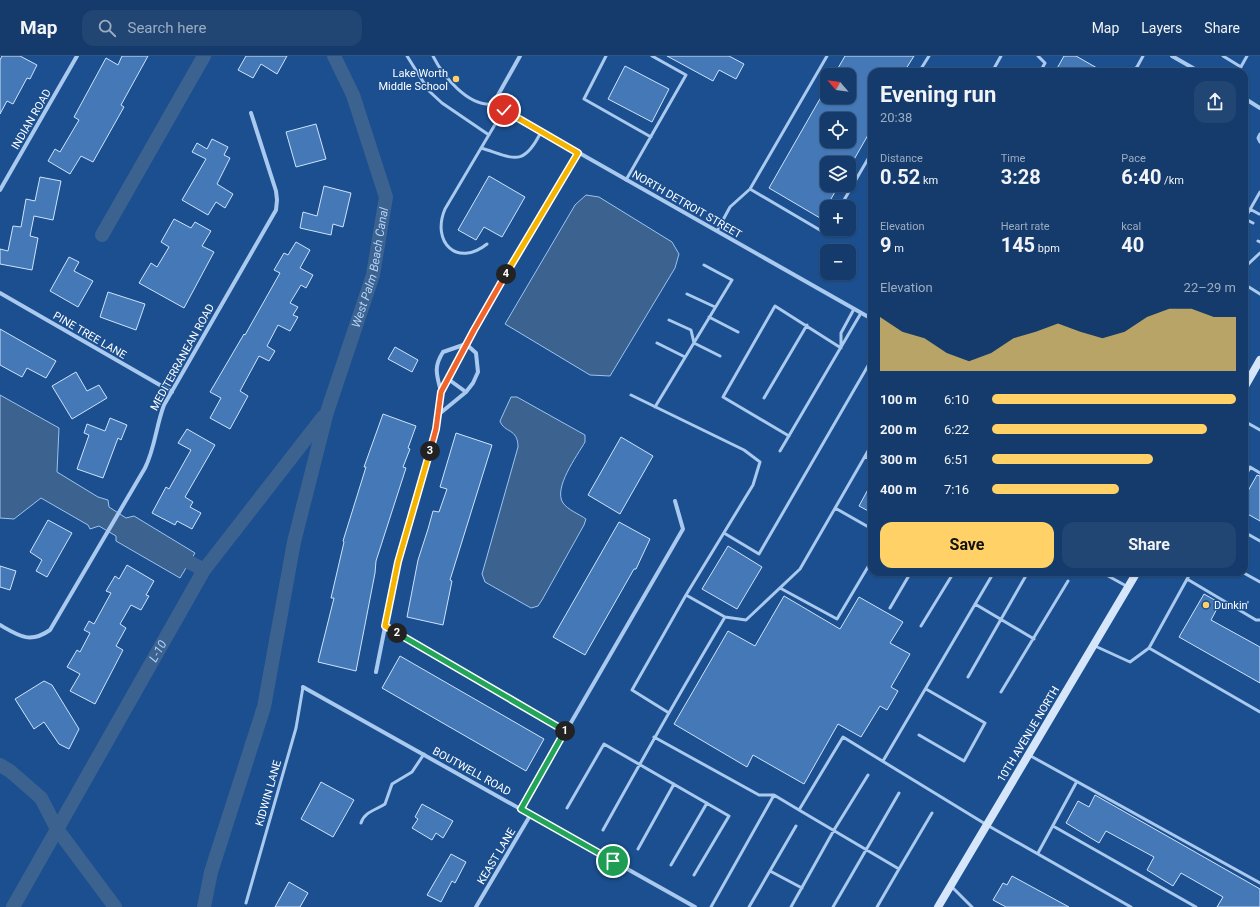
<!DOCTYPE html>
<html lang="en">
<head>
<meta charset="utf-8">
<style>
  :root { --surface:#143b6b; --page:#214673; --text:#f1f3f6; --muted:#9dadc1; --line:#33557e; --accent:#ffd166 }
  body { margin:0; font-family:Roboto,sans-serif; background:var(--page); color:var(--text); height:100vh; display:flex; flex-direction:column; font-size:15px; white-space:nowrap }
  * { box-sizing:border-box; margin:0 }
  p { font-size:13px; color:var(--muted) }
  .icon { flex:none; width:22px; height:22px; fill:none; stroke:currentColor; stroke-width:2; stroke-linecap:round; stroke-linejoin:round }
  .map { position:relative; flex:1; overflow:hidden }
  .side { position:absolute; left:868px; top:12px; width:380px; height:508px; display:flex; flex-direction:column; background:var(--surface); border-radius:12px; box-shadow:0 1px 3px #0004,0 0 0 1px var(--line) }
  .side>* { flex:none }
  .needle { width:26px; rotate:298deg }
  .buttons { position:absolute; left:820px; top:12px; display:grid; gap:8px }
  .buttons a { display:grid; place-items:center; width:36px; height:36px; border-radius:8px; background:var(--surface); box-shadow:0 1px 3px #0004,0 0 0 1px var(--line); font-size:20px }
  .pin { position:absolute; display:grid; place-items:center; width:34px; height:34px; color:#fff; margin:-17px; border:2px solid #fff; border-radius:50%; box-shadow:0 1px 4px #0007 }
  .km { position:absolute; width:20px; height:20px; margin:-10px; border-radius:50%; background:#222; color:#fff; font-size:11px; line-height:20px; text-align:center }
  .round { display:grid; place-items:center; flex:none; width:42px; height:42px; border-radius:12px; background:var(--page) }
  .headline { display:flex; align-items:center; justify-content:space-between; height:68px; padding:0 12px }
  h1 { font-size:22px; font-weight:700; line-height:30px }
  .stats { display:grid; grid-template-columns:repeat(3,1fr); gap:6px; height:68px; padding:4px 12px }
  .stats div { display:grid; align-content:center }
  .stats b { font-size:20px; font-weight:700 }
  .stats small { font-size:11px; font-weight:400 }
  .stats p { font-size:11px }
  .chart { height:112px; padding:8px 12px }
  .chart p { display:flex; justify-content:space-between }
  .chart svg { width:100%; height:72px; margin-top:4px; fill:var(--accent); opacity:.7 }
  .primary-button { display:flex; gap:8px; margin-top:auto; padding:8px 12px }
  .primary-button a { flex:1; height:46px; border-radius:12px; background:var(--accent); color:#111; font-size:16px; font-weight:700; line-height:46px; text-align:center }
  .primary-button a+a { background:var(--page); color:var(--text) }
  ul { padding:0 12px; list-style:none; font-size:13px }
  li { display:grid; grid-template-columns:64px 48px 1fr; align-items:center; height:30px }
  li i { height:10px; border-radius:5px; background:var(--accent) }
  header { display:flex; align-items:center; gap:24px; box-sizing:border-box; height:56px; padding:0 20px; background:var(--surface); border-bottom:1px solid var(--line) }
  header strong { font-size:19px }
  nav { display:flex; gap:22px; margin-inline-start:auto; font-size:14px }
  .search { width:280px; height:36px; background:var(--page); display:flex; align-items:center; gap:10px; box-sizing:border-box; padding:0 14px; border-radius:12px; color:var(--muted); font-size:15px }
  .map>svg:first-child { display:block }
</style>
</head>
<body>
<header>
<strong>Map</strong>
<div class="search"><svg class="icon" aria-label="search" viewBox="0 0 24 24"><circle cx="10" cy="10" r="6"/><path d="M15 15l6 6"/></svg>Search here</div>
<nav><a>Map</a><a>Layers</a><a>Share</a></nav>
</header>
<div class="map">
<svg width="1260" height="851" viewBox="0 0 1260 851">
  <rect width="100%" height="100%" fill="#1b4f8f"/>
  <path fill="#3c6290" stroke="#9cc4f0" d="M586,139l13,2 73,45 7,12 -4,14 -65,108 -20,-1 -85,-51 70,-119z
    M0,339l59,33 -2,44 41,25 10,3 1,7 17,11 8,-2 61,37 -15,25 -64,-37v-5l-17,-10 -9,3 -2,-4 -47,-27 -27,21 -14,-1z
    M511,341h6l68,38v7c-8,14 -32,46 -22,61 5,7 16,11 23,16l-2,6 -42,75 -4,6 -7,2 -46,-26 -3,-8 36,-127c0,-19 -14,-14 -18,-26z"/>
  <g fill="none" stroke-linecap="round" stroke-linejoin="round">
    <g stroke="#3c6290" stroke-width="14">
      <path d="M102,179l102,-179"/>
      <path d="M174,498l30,16"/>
      <path d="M0,709l10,6 31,27 16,31 58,78"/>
      <path id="s1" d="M13,851l191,-337 119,-153"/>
      <path id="s2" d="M204,851l7,-35 53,-165 30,-165 33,-130 46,-137 13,-78 -33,-102 -19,-39"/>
    </g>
  </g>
  <path fill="#4478b7" stroke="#cfe3fa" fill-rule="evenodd" d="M2,0h18l17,9 -7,14 -3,-1 -14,26 -6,-3 -7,13v-54z
    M122,0h26l-27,49 3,2 -31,55 -12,-6 -11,18 -22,-13 7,-12 5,3 19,-32 -5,-3 32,-59 12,7z
    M246,0h41l-10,18 -16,-10 -8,14 -15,-8z
    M667,0h62l15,8 -8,15 -17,-9 -6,11z
    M845,0h69l-10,16h-32v56l-20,35h-25v22h12l-19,33 -51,-30 52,-91h28v-22h-15zM827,63h22v22h-22z
    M1064,0h12l28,16h-49z
    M625,10l44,23 -17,33 -44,-23z
    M316,68l10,35 -30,8 -10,-35z
    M212,83l16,8 -4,8 6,3 -13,26 16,10 -8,14 -9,-6 -8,13 -26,-15 24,-41 -14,-7 5,-9 10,6z
    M489,120l36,21 -23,40 -18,-10 -8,13 -18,-10z
    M40,121l21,4 -8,39 -19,-4 -4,20 8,2 -6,32 -32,-6v-15l8,2 5,-25 8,1 5,-28 9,2z
    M324,130l27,7 -8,34 -10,-3 -2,11 -31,-7 3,-16 14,4z
    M174,163l17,9 4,-6 16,9 -9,15 12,6 -30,56 -45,-25 12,-20 6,4 12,-20 -8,-5z
    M296,186l14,8 -10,18 13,7 -7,13 -5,-3 -11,18 8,4 -5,8 5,2 -8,14 -12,-6 -11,21 8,5 -6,10 -10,-5 -19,35 8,5 -18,33 -20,-11 11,-20 -11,-6 34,-58 1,1 35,-62 -6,-3 10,-17 4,2z
    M69,201l10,5 -5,9 19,10 -15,26 -28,-16z
    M108,236l37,12 -9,26 -36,-13z
    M0,273l56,32 -10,17 -19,-10 -5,9 -22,-12z
    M395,291l23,13 -6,12 -24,-13z
    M76,316l11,19 12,-6 8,13 -35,21 -20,-33z
    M383,358l33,12 -8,22 2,1 -7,18 3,1 -30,93 -1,12 -19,98 -38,-9 16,-64h-3l13,-56 -1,-1 23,-74h-2z
    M110,362l17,7 -6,15 -3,-2 -15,40 -26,-9 12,-34 -5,-2 3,-9 18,7z
    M187,373l28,16 -30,52 8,5 -3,5 11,6 -9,16 -15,-8 -2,4 -23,-12 14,-26 3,2 22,-39 -13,-7z
    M456,377l36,12 -42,135 2,1 -9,44 -36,-8 11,-57 10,-31 5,-18 6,1 8,-23 -7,-2z
    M621,381l32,19 -33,58 -32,-19z
    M1257,419l3,1v45l-16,-9v-14z
    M872,426v31l-13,-7z
    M48,464l24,13 -25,44 -11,-6 6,-11 -12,-8z
    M619,466l31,17 -14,30h-2l-49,86 -32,-18z
    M728,490l34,21 -25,42 -35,-20z
    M127,509l27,16 -8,14 3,1 -8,14 -10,-5 -11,19 6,4 -10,18 7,4 -28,54 -25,-13 10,-17 -13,-7 10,-17 3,2 10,-19 -6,-3 5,-9 5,3 17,-31 -5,-2 9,-15 4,3z
    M0,510l16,5 -6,19 -10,-3z
    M1204,538l16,9 -9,17 49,27v36l-81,-46z
    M784,540l56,33 19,-32 44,25 -13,21 20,11 -19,33 7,4 -11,19 -7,-4 -19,31 -23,-13 -34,60 -51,-29 -6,12 -73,-43 54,-93 27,15z
    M400,600l144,83 -18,32 -144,-83z
    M44,625l8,4 27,44 -10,20 -10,-5 -15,-22 -10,7 -19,-30z
    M321,726l33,18 -21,37 -32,-18z
    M1095,739l165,94v18h-43l6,-10 -42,-24 -8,13 -26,-16 7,-13 -48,-26 -7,12 -33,-20 12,-22 11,6z
    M422,748l31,17 -10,17 -7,-5 -4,7 -20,-12 6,-9 -3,-2z
    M451,798l15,8 -11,21 -3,-2 -11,21 -14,-7z
    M1012,820l57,31h-63l-13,-7 10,-17 4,2z
    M289,826l19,11 -8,14h-25z"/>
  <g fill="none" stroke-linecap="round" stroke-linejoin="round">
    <path stroke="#a9c9ee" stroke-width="3" d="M407,0l22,35 13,12 47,32
      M433,0c10,20 35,51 60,48
      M606,0l-22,43 67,38
      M1038,0l7,7 -5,9
      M1223,0l18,11
      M919,16l10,-16
      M992,16l9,-16
      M1131,16l6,-5 6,-11
      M1238,16l9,-16
      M1260,78l-2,4 2,4
      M481,92c33,10 42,20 60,-16
      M626,124l60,-105 -34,-19
      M840,151l32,-55
      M1250,153l9,5
      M1245,163l8,4
      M1244,164l16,-28
      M827,173l-2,4 -75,-44 77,-133
      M717,175l13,-24 20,-18
      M1244,177l2,2
      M1258,185l2,1
      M487,188c-30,24 -56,-2 -42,-35l58,-98
      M1244,212l16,-15
      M872,217l-3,5 3,2
      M1244,228l16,10
      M687,238l28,13
      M709,261l29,15
      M669,264l22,10 3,13 26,13
      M657,287l28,14
      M841,290v-13l13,-24
      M631,339l113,55 16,12 -7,23 -67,110
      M764,342l43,-73
      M655,351l77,-127 -28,-15
      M1244,365l16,9
      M789,380l-66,-39 52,-91 66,42
      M780,395l81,-138
      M865,400l7,5
      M1244,423l6,-12 10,6
      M835,452l37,21
      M1244,476l16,9
      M724,477l35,21 110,-190
      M1101,516l27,15
      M1242,516l18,10
      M1187,523l69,41h4
      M780,532l57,31 35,-59
      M975,548l59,35
      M890,552l21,-36
      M725,561l21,3 54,-51 72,-125
      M921,570l33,-54
      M1095,590l35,16 19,-14 111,64
      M1149,592l42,-76
      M968,621l60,-105
      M1001,636l67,-111
      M919,679l45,26 21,-38 -59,-34
      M654,681l105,58h15
      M1029,699l231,128
      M883,705l111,-189
      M567,752l37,-64 125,72 -35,59
      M799,754l100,59 33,-56
      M361,767c3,-11 15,-13 24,-19l7,-20 20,-12 12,-18
      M1053,770l143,81
      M603,774c40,-72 80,-143 122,-213l-39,-22 -54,95 37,23
      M638,793l36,-65
      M1038,797l38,-70
      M671,809l36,-62
      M770,815l32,17
      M951,830l21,21
      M246,847l50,-175 7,-41
      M711,851l63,-112 25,15 44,-73 144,88 144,82
      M749,851l47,-81
      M791,851l43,-77 34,-55
      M833,851l66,-114
      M877,851l22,-38"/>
    <path stroke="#a9c9ee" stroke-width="4" d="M520,0l-27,48 379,215
      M1172,0l28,16
      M1244,42l16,10
      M0,134l77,-134
      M0,237l172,99
      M448,323l18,13
      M438,359l28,-23 7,-9 5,-11 -2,-19 -10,-9 -23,8c-10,16 -6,23 -2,40
      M0,569c19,11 30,19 50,5l95,-162c10,-20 11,-42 19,-63l112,-195 1,-10 -1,-9 -25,-78
      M385,570l180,104
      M376,616l22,-110 38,-133 4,-35 34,-64 104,-177
      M303,631l392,220
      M521,753l162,-280 -8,-28
      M476,851l55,-93"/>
    <path stroke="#d6e6fa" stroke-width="8" d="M1244,332l16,-28
      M938,851l199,-335"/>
  </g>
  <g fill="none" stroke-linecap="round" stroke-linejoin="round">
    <defs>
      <path id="split-1" d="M565,675l-44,78 92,52"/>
      <path id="split-2" d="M397,577l168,98"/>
      <path id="split-3" d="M397,577l-12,-7 13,-64 32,-111"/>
      <path id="split-4" d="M430,395l6,-22 5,-37 33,-62 32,-56"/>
      <path id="split-5" d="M504,54l74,43 -72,121"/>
    </defs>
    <use href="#split-1" stroke="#fff" stroke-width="8"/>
    <use href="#split-2" stroke="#fff" stroke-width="8"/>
    <use href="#split-3" stroke="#fff" stroke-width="8"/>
    <use href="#split-4" stroke="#fff" stroke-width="8"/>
    <use href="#split-5" stroke="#fff" stroke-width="8"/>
    <use href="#split-1" stroke="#22a559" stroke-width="5"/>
    <use href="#split-2" stroke="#22a559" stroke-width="5"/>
    <use href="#split-3" stroke="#f5b400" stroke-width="5"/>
    <use href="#split-4" stroke="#f0652b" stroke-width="5"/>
    <use href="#split-5" stroke="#f5b400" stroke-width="5"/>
  </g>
  <g fill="#ffd166" stroke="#1b4f8f" stroke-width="1.5">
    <circle cx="456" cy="23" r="4"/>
    <circle cx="1206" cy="549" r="4"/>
  </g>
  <g text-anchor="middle" stroke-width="3" stroke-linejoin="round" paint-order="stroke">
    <g font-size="11" fill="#fff" stroke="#1b4f8f" text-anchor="end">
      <text x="448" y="21">Lake Worth<tspan x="448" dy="13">Middle School</tspan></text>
      <text x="1214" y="553" text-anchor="start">Dunkin'</text>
    </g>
    <g font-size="11" fill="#fff" stroke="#1b4f8f">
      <text transform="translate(31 63) rotate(-60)" y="4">INDIAN ROAD</text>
      <text transform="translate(687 148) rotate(30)" y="4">NORTH DETROIT STREET</text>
      <text transform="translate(90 279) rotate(30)" y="4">PINE TREE LANE</text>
      <text transform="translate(182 301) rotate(-61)" y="4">MEDITERRANEAN ROAD</text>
      <text transform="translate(1028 678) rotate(-59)" y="4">10TH AVENUE NORTH</text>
      <text transform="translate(472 715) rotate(29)" y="4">BOUTWELL ROAD</text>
      <text transform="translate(268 737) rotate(-74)" y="4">KIDWIN LANE</text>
      <text transform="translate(496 800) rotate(-59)" y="4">KEAST LANE</text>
    </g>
    <g font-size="12" font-style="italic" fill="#b5d3f5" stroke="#1b4f8f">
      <text dy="4" stroke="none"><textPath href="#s2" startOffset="662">West Palm Beach Canal</textPath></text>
      <text dy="4" stroke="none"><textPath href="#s1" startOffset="294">L-10</textPath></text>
    </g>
  </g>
</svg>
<div class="buttons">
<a><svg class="needle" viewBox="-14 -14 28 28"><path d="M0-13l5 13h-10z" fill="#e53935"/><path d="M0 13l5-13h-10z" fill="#9dadc1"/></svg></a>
<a><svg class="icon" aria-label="locate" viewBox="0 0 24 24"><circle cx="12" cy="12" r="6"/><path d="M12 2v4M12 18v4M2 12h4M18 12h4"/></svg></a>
<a><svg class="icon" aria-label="layers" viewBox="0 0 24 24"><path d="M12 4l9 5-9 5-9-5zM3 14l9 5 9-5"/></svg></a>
<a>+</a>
<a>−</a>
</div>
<div class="pin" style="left:613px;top:805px;background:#1e9e55"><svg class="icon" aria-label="arrive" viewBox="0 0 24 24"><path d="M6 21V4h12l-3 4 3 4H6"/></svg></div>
<div class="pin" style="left:504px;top:54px;background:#d93025"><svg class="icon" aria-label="check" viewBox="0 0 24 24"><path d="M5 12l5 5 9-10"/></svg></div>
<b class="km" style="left:565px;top:675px">1</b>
<b class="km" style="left:397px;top:577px">2</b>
<b class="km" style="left:430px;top:395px">3</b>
<b class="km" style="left:506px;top:218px">4</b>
<section class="side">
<div class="headline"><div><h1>Evening run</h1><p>20:38</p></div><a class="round"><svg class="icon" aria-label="share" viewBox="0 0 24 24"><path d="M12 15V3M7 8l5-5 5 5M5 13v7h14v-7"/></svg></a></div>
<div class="stats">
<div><p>Distance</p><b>0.52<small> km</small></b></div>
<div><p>Time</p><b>3:28</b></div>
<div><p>Pace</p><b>6:40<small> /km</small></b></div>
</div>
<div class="stats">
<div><p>Elevation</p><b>9<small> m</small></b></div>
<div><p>Heart rate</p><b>145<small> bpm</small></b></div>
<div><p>kcal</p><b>40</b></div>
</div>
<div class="chart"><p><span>Elevation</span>22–29 m</p>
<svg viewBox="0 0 160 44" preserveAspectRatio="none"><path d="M0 44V11L10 20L20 24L30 33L40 38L50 33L60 24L70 20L80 15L90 20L100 24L110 20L120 11L130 6L140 6L150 11L160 11V44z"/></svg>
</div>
<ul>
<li><b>100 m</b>6:10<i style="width:100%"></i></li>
<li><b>200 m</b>6:22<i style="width:88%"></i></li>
<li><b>300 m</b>6:51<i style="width:66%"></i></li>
<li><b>400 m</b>7:16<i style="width:52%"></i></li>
</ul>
<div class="primary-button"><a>Save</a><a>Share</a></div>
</section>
</div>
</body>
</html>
